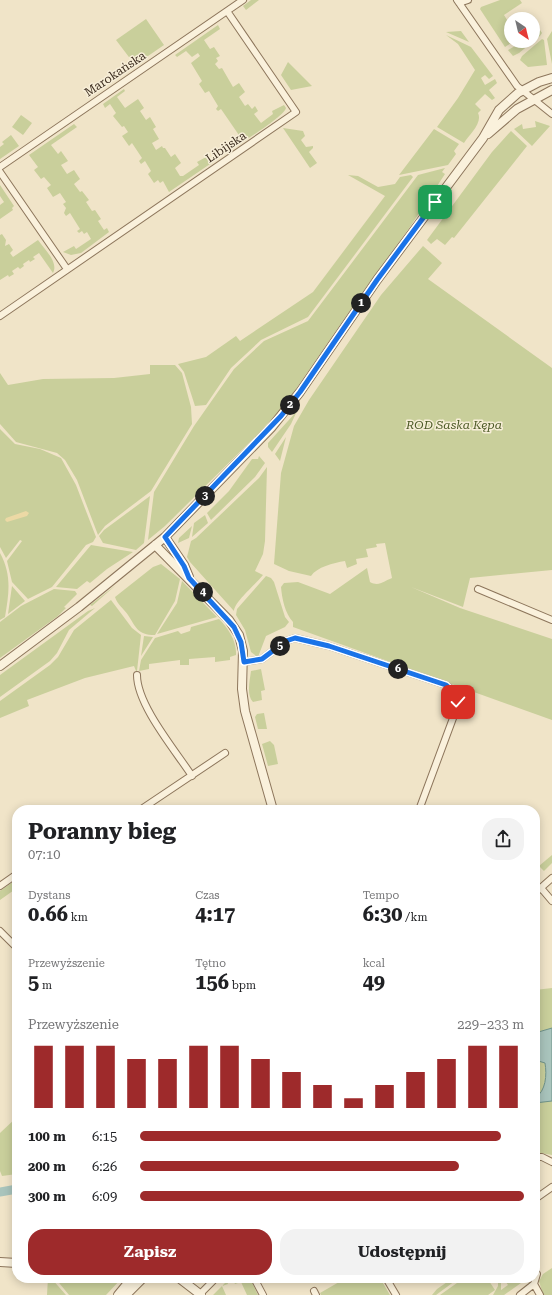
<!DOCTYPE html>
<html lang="pl">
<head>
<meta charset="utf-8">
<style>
  :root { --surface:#fff; --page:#f2f2f2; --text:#202124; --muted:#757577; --accent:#9e2a2b }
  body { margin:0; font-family:"Roboto Serif",serif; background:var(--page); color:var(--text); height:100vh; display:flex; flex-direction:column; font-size:15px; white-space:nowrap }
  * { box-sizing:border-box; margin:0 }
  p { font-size:13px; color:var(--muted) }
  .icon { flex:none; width:22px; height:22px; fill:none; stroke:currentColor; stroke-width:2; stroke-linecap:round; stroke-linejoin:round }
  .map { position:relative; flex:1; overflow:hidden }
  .side { position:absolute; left:12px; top:805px; width:528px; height:478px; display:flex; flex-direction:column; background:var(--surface); border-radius:16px; box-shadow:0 2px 10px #0003 }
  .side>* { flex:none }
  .needle { width:26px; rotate:145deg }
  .tools { position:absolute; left:504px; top:12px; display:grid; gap:8px }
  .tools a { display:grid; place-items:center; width:36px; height:36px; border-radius:50%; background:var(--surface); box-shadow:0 2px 10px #0003; font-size:20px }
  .pin { position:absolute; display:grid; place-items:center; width:34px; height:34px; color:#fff; margin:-17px; border-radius:8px; box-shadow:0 2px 6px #0006 }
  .km { position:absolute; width:20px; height:20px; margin:-10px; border-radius:50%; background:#222; color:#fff; font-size:11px; line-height:20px; text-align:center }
  .round { display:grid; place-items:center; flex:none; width:42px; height:42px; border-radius:16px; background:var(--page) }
  .headline { display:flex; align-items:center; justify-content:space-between; height:68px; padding:0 16px }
  h1 { font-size:22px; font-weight:700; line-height:30px }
  .stats { display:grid; grid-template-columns:repeat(3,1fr); gap:6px; height:68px; padding:4px 16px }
  .stats div { display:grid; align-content:center }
  .stats b { font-size:20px; font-weight:700 }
  .stats small { font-size:11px; font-weight:400 }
  .stats p { font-size:11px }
  .chart { height:112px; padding:8px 16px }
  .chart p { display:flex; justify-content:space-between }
  .chart svg { width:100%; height:72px; margin-top:4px; stroke:var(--accent); stroke-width:6 }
  .button { display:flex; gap:8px; margin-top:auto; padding:8px 16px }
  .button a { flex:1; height:46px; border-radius:16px; background:var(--accent); color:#fff; font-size:16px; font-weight:700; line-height:46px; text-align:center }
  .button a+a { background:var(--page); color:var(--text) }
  ul { padding:0 16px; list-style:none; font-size:13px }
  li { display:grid; grid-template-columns:64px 48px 1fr; align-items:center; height:30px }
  li i { height:10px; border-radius:5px; background:var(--accent) }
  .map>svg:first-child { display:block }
</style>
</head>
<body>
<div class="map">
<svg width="552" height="1295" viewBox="0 0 552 1295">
  <rect width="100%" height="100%" fill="#f0e4c8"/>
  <path fill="#c9cf9b" d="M251,0h8l-13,10 -3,-4z
    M500,0h20l2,3 -18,12 7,11v15h3l-9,6 -25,-38 1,-2z
    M146,19l18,26 -29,20 -19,-25z
    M218,25l2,4 -16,11 6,9 4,-2 6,9 -4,2 2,3 -3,3 4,5 3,-1 11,19 6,-4 6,9 -6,5 6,9 3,-2 4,5 3,-3 3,5 -4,3 7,9 12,-9 -1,-3 12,-6 2,3c-2,9 -47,36 -57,43l14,-10 -22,-32 -3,2 -2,-2 2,-3 -9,-15 -4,2 -6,-9 3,-3 -11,-18 9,-7 -2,-3 -6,4 -6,-6 -9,6 -2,-2z
    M540,30l2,3 -2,3 -21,17 -6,3 -5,-6 16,-9h9v-6z
    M461,31l8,11 -23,-10z
    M552,31v33l-5,-25z
    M446,35l25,12 22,29 -4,3 -4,-4 -4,3 4,7 10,-6 2,4 -8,7 6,8 -3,2 -7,-6 -10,10 6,6 -3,3c5,10 -9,22 -14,30l-27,-16 21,-29 17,-28 -17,-26z
    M542,39l2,1 3,25 -19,2 -8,-7 2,-4z
    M288,62l24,24 -21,4 -10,-15z
    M124,89l1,2 -8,6 8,11 13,-9 6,9 -4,3 6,9 4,-3 6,10 -3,2 6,10 -7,4 4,7 6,-4 1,2h2l6,9 4,-3 6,9 -6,5 5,8h3l16,-11 -2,-3 11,-6 5,6 -44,30 -6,-11 -3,2 -2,-3 -4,3 -6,-9 3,-3 -6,-10 -4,3 -2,-3 3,-3 -10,-15 -3,3 -7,-10 6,-4 -4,-6 -2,1 -9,-11 3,-3 -6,-9 -5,4 -2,-4z
    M21,115l11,8 -9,12 -11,-8z
    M535,121l15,5 -18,20 -18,-17 8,-5 1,5 13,-2z
    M74,124l3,3 -26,18 7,9 3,-3 7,10 -7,4 6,9 7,-4 6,9 -6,5 6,8 2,-1 7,9 -3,2 6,9 3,-1 6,9 -3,2 6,9 3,-2 2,4 -28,21 -10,2 -8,-3 11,-6 2,3 15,-10 -4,-7 -3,2 -2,-3 -3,2 -2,-2 3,-2 -10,-16 -4,3 -2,-3 2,-5 -3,-4 3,-2 -6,-9 -7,4 -6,-9 4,-3 -7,-8 -3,2 -7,-9 4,-3 -9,-12z
    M283,128l20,3 2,5 -4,4 5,7 7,-1v2l-4,4 8,11 -7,5z
    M434,129l25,15 -5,7 2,3 -8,11 -49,10z
    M511,131l16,15 -73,92 -2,-1 -7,8 -8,-6 -6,5 -4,-4 65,-88z
    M11,135l8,11 -19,13v-12l4,-3 -2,-2z
    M445,168l-3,4 3,2 -35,53 -43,59 -80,116 -27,30 -95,94 -17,14 6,-48 40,-66 40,-57 30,-28 44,-20 110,-146z
    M348,175l10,1 20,11 17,-3 5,-7 11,-2 2,2 -105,140 -47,23 -30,28 -25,37 -11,1 -11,-34 -6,-8 28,-7 30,-21 4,5 73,-49 72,-96z
    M0,185l14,21 -2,2 1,2 -13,9v-14l4,-3 -4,-6z
    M2,234l4,6 -1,6 4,-2 4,6 -3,3 3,4 25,-17c6,9 21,22 15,33l-14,-20 -6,4 2,2 -5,3 -1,-2 -6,4 1,2 -4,3 -2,-2 -6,4 2,3 -5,3 -1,-2 -8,5v-45z
    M423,246l19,17 -14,16 124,89v202l-82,8 -7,29 -52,-20 49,21 92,31v81l-259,-93v-5c-8,-9 -11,-23 -12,-35l3,-4 14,-1 32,12 37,-26 3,14c9,5 14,-1 22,-4l-7,-35 -9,1 1,3 -11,2 2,8 -12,2 1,5 -10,4 -2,-7c-12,2 -28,6 -34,15l-22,-5 -15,-7 7,-91 13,-47 15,-26 72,-105z
    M150,365h25l7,8 9,34 1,17 -41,67 -46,35 -7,9 -21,-55 -12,-20 -8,-7 -41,-11 -16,-18v-51l8,12 35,-6 71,-1 36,-4z
    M297,411l-6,13 -19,28 -4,-5v-4z
    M0,429l15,15 25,5 21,9 15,27 20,52 -3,5 -7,3 -34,42 -24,12 -16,-17 -5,-21 15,-20 -2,-1 -14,18 -6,-11z
    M286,437l-6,24 -5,-7z
    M259,456l6,7 -10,14 -44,43 -4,-7 22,-22 23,-32h6z
    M267,467l-2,74 -2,13 -8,17 8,4c-7,9 -29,27 -29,36l-44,-49 -3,-5 4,-16 5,-3 63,-60z
    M150,496l-6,47 -8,7 -33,-7 -4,-7 5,-6z
    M205,515l3,8 -16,14 2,-14z
    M192,526l-3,12 -11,5 1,-5z
    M91,545l42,7 -26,17 -17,14 -3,-2 -10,8 -21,-2z
    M0,553c12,22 9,40 5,64l-5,3z
    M161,564l19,15 -5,22 -20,34c-18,0 -19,-8 -27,-20 -4,-6 -11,-11 -13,-18l38,-30z
    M266,576l5,2 3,4 11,35 4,5 -4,5 -19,9 -8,21h-2l-1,-2 -4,-3 -6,-22 -9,-15 1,-6z
    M182,581l35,36 -60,17 20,-31z
    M116,585l-24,21 -2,-1z
    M12,586l13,15 -17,13z
    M54,589l21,2 2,3 -13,13 2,1 -8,8 -58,42v-36l21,-16z
    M111,600l21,28 9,7 -4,36h-1l-2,-5 -49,12 -58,22 2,6 -29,12v-17l50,-36 8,-8 16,-27z
    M95,608l-26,22 -12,23 -7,8 -50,36v-22l88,-64z
    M219,619c9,9 18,22 17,36l-6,2v3l-15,2v-5l-26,2v6h-9v-5l-31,4v5l-10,2 2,-11 14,-22 23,-7 3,3 9,-3 1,-4z
    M144,636l9,1 -12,19z
    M261,669l4,21 -4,1 1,9 -9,2c-7,-7 -3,-22 -2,-31z
    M264,713l3,16h-9l-3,-12 2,-3z
    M270,741l4,4 4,19 -10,2 -6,-22z
    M552,855v8l-8,8 -5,-5z
    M17,879v9l-17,12v-9z
    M552,988v40l-12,4 -4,-10 3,-11 -4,-11v-10z
    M535,1060l10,3c2,12 1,28 -10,35z
    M544,1101h8v54l-17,-3v-49z
    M17,1117v57l-15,2 -2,-5v-38z
    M552,1268v27h-9l-4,-14 4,-7z
    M48,1278h3l15,17h-19z
    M55,1278h67l-16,17h-37z
    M232,1278h18l8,17h-11l-6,-13 -6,2z
    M346,1278h34l10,17h-69l-1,-2z
    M453,1278h6l-23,17h-4l5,-6z
    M464,1278h23l8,12 -7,5h-48z
    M498,1278h3v12l7,-5 -5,-7h14l4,5 -17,12h-11l5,-9z
    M227,1281l1,3 -6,2 4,9h-13z"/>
  <path fill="#ecd9a5" d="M26,511l3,2 -2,3 -20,6 -2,-2 1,-2z"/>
  <path fill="#a9c4bc" stroke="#6f938a" d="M552,1028v73l-17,2v-5c11,-7 12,-23 10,-35l-10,-3v-27z"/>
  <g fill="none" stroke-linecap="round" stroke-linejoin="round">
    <path stroke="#a9c4bc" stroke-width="9" d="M0,1192l17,-3"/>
    <defs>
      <path id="minor" d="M457,0l60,86 35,28
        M459,3l9,-3
        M0,167l243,-167
        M0,172l67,97
        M0,316l296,-204 -69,-101
        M478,589l74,31
        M244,662l18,-3 24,-18 9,-3 34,8 117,39c7,5 11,8 13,17l-40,108
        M137,675c0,30 38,75 55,101
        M140,810l85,-57
        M360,810h3
        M0,886l17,-12
        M541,888l11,13
        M535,893l17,-15
        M0,931l17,17
        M535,1157h7l10,5
        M535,1199l17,-12
        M254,1278l9,17
        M386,1278l10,17
        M534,1284l6,11
        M314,1291l2,4
        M200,1294l16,-16
        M520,1295l14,-11 3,-10 -2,-3"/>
      <path id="tertiary" d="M488,134l29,-25 35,-19
        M165,537l19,28 5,12
        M155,545l74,75 10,15 4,16 -1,38 3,22 28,99
        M0,666l79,-59 86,-70 106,-109 29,-36 77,-112 106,-142 16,-28 19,-17 21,-11 13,-4
        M0,1262l17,1
        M179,1278l22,17
        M118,1295l14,-17
        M126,1295l17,-17"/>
    </defs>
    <use href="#minor" stroke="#8d765c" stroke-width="8"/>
    <use href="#tertiary" stroke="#8d765c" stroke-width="10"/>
    <use href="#minor" stroke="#faf1dc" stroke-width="6"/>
    <use href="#tertiary" stroke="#faf1dc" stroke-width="8"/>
  </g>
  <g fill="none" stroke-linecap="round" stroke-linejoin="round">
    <defs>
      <path id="route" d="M435,202l-58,78 -77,112 -19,24 -116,121 19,29 5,12 45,49 7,15 3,20 18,-3 24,-18 9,-3 34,8 117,39 12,11v6"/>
    </defs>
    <use href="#route" stroke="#fff" stroke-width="8"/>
    <use href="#route" stroke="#1a73e8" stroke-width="5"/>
  </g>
  <g text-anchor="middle" stroke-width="3" stroke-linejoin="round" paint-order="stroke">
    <g font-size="12" fill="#3d2e20" stroke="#f7eed8">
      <text transform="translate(115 74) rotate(-34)" y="4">Marokańska</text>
      <text transform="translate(226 147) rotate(-34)" y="4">Libijska</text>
    </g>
    <g font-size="12" font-style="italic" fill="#4d5a26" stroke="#f7eed8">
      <text x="454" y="429">ROD Saska Kępa</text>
    </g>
  </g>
</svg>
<div class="tools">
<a><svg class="needle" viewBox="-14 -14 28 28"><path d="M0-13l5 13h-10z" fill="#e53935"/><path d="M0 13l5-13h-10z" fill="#757577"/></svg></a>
</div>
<div class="pin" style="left:435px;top:202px;background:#1e9e55"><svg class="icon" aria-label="arrive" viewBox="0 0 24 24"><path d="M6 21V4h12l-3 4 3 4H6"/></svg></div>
<div class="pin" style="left:458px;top:702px;background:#d93025"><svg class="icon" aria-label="check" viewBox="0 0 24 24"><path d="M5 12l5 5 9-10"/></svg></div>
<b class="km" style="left:361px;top:303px">1</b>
<b class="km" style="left:290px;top:405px">2</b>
<b class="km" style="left:205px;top:496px">3</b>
<b class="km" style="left:203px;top:592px">4</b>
<b class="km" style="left:280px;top:646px">5</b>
<b class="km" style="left:398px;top:669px">6</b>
<section class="side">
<div class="headline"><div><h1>Poranny bieg</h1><p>07:10</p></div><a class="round"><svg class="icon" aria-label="share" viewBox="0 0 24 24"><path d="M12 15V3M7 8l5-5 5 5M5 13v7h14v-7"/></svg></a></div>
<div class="stats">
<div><p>Dystans</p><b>0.66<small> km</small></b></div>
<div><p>Czas</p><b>4:17</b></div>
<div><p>Tempo</p><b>6:30<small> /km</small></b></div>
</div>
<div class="stats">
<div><p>Przewyższenie</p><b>5<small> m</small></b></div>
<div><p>Tętno</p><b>156<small> bpm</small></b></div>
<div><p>kcal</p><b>49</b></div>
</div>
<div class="chart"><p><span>Przewyższenie</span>229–233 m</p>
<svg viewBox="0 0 160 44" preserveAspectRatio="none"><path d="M5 44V6M15 44V6M25 44V6M35 44V14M45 44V14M55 44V6M65 44V6M75 44V14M85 44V22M95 44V30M105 44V38M115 44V30M125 44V22M135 44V14M145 44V6M155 44V6"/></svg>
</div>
<ul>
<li><b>100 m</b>6:15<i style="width:94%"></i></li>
<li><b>200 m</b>6:26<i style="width:83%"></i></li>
<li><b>300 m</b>6:09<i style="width:100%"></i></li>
</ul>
<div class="button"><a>Zapisz</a><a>Udostępnij</a></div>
</section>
</div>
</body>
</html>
